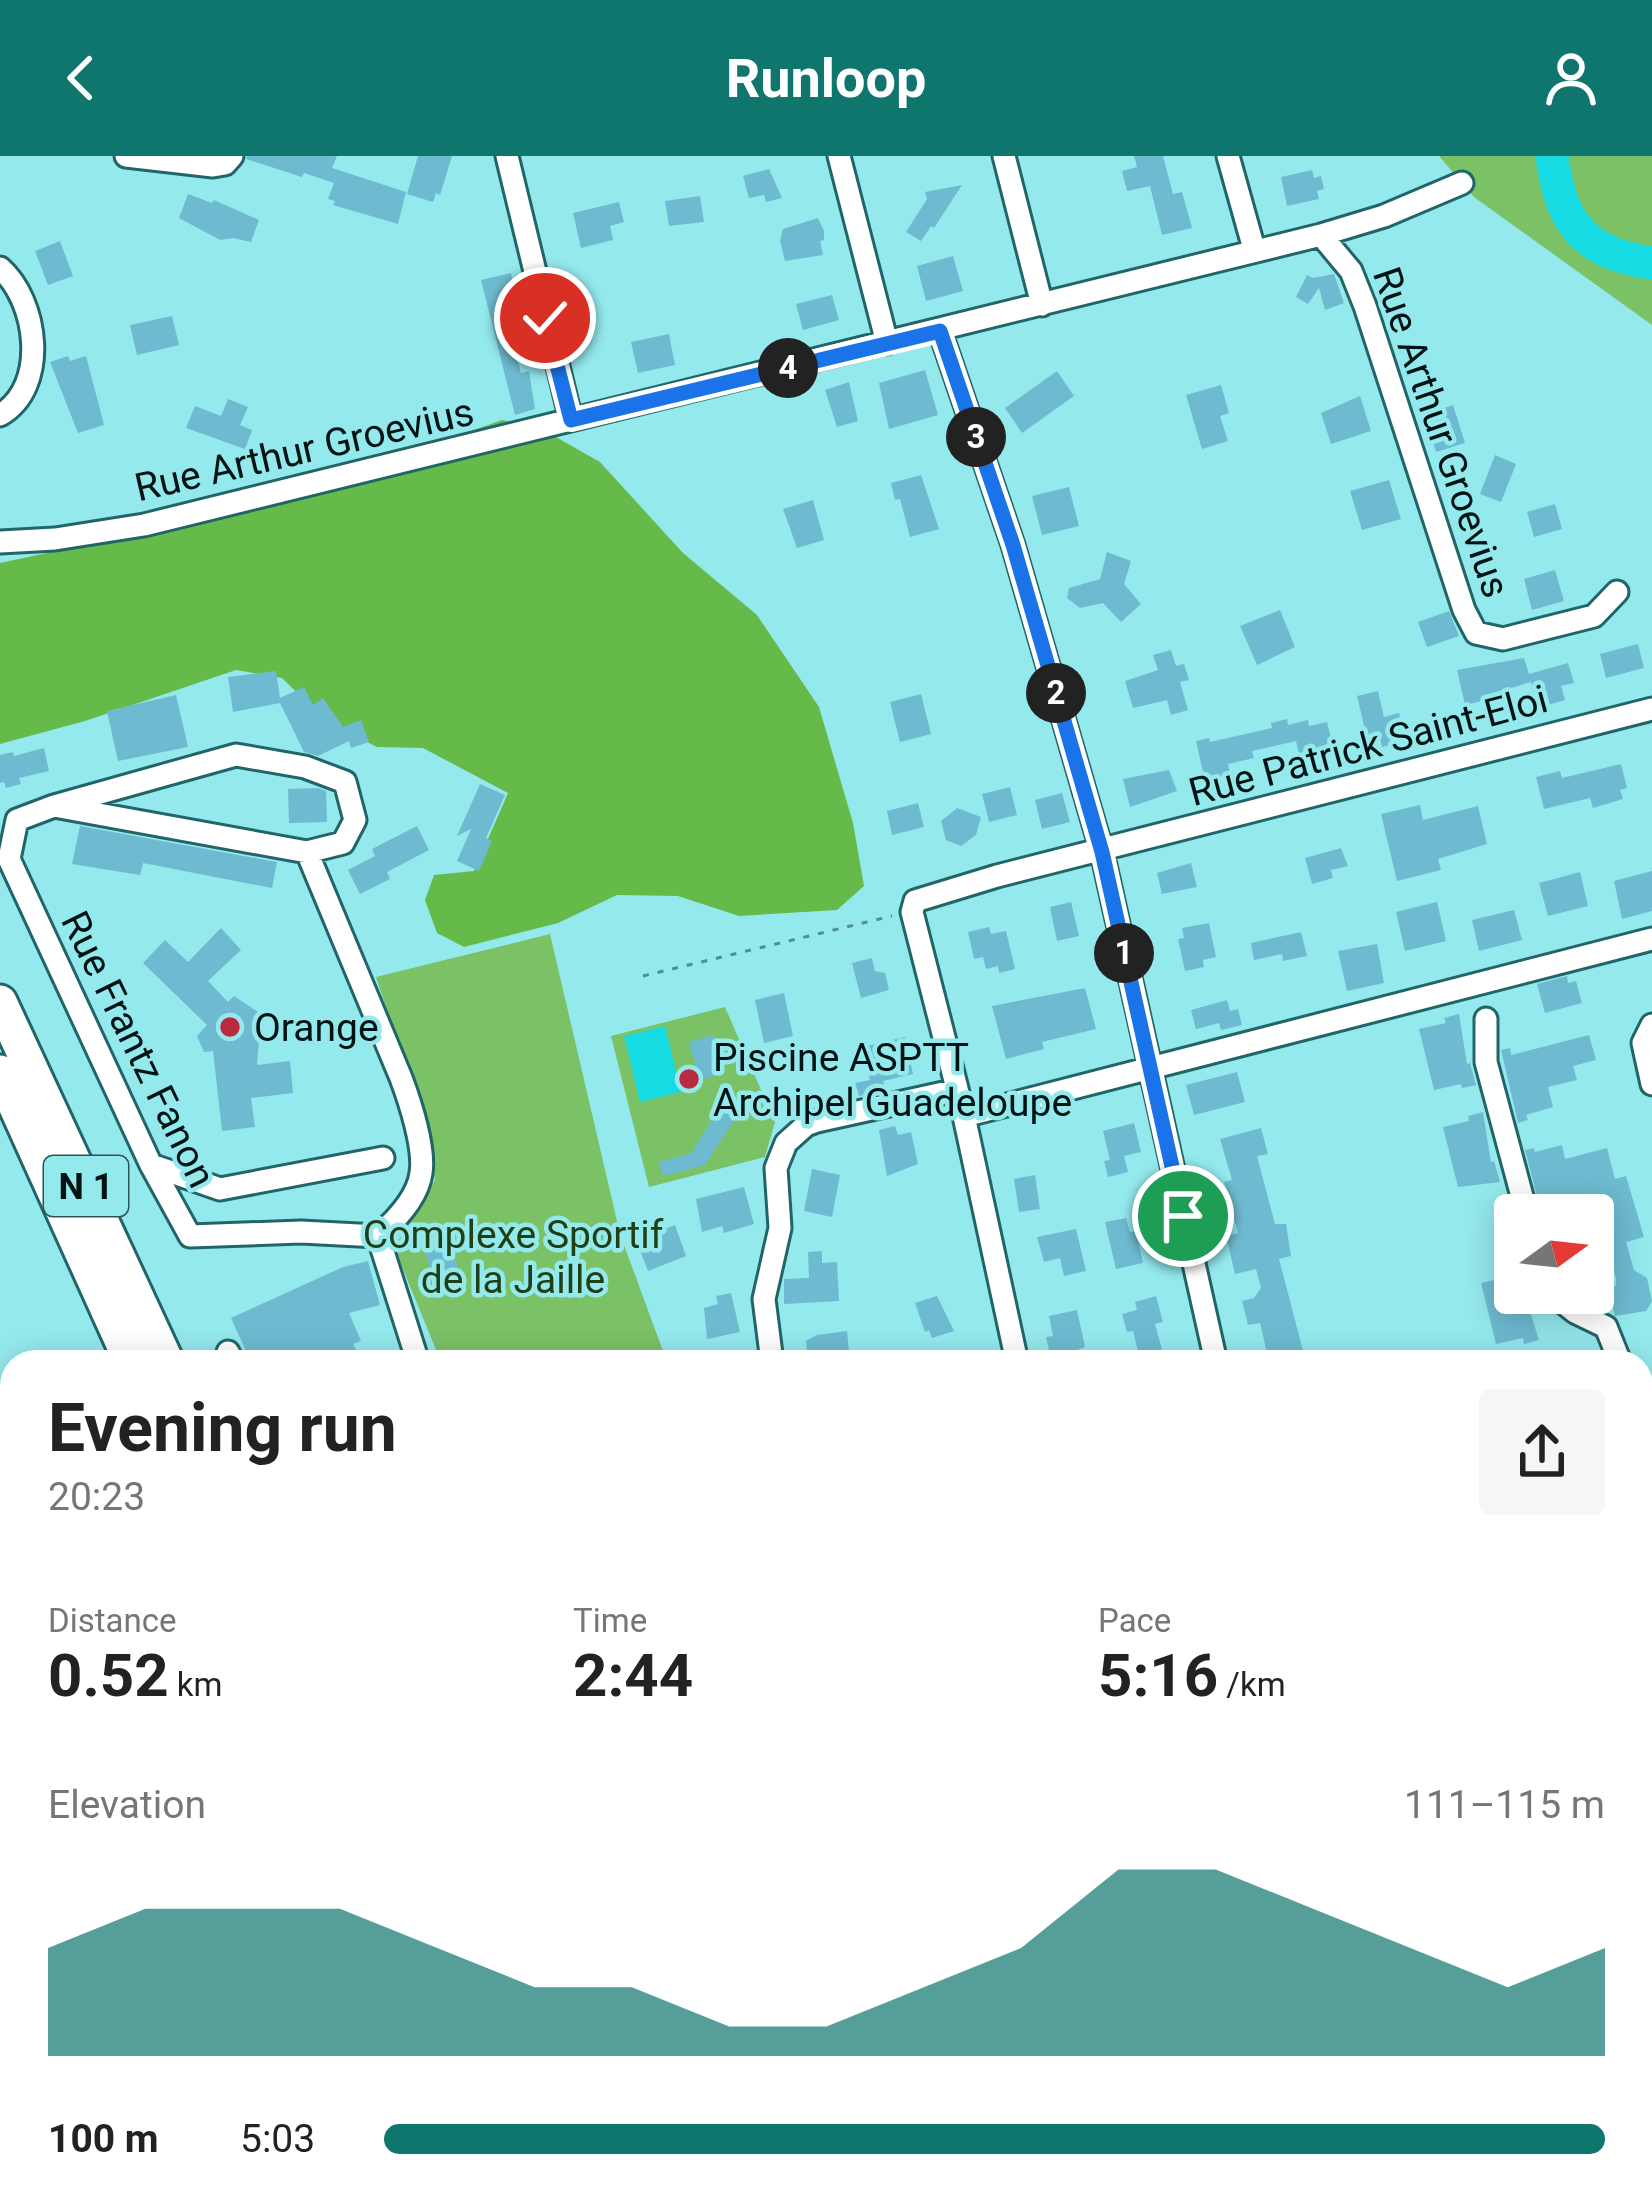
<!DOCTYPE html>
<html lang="en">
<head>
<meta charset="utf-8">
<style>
  :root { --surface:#fff; --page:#f6f6f6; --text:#222; --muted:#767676; --accent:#0f766e }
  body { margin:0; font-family:Roboto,sans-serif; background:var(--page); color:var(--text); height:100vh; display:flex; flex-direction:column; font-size:45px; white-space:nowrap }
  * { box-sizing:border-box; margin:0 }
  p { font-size:39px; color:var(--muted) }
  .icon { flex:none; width:66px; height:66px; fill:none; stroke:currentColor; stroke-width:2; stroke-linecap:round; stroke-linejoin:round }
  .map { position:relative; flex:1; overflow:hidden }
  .sheet { position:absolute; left:0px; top:1194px; width:1653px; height:861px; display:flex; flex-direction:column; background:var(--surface); border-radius:36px 36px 0 0; box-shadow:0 6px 30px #0003 }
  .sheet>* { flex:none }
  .needle { width:78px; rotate:75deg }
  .tools { position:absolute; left:1494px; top:1038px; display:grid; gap:24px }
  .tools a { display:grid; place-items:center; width:120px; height:120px; border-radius:12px; background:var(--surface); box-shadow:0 6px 30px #0003; font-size:60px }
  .pin { position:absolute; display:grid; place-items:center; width:102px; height:102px; color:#fff; margin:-51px; border:6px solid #fff; border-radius:50%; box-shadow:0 3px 12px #0007 }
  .km { position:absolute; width:60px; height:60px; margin:-30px; border-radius:50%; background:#222; color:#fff; font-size:33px; line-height:60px; text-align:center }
  .round { display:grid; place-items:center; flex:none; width:126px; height:126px; border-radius:12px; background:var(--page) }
  .head { display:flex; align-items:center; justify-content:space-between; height:204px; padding:0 48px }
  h1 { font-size:66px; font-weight:700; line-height:90px }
  .metrics { display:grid; grid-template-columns:repeat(3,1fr); gap:18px; height:204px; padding:12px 48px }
  .metrics div { display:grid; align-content:center }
  .metrics b { font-size:60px; font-weight:700 }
  .metrics small { font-size:33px; font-weight:400 }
  .metrics p { font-size:33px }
  .chart { height:336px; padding:24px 48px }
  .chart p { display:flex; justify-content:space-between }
  .chart svg { width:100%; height:216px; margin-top:12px; fill:var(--accent); opacity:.7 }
  ul { padding:0 48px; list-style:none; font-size:39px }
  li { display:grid; grid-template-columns:192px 144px 1fr; align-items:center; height:90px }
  li i { height:30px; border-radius:15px; background:var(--accent) }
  header { display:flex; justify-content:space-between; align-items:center; height:156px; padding:0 48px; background:var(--accent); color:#fff; font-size:54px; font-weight:700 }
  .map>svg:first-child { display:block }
</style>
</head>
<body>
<header><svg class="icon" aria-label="back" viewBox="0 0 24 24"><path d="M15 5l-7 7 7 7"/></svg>Runloop<svg class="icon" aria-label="person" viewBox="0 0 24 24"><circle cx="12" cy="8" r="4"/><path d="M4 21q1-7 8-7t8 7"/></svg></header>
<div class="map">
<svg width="1652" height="2053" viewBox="0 0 1652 2053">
  <rect width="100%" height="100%" fill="#94e9ed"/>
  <path fill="#7bc166" d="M1439,0h213v169l-178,-128z
    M550,778l70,300 47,128h-226l-47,-115 41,-67 -11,-57 -48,-146z
    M725,851l50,115 -10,35 -116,30 -38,-151z"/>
  <path fill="#65ba4a" d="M502,264l38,8 60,34 83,91 74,62 62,92 34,116 11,63 -27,24 -98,6 -61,-20 -61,-1 -59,28 -94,24 -27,-14 -12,-33 9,-25 40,-4 34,-78 -85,-45 -46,-1 -50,-25 -45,-44 -46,-8 -151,51 -85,23v-181l254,-54z"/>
  <path fill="#17dbe2" d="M665,870l16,66 -41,10 -16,-66z"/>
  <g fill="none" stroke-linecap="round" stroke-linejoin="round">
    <path stroke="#17dbe2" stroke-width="33" d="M1552,0c8,65 31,98 100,107"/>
  </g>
  <path fill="#6ebbd1" d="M247,0h90l-5,12 74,24 -8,32 -65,-19 2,-4 -7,-2 6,-16 -30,-10 -2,4 -56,-18z
    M418,0h34l-12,39 -4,-2 -3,9 -26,-8z
    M1134,0h29l10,38 9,-2 10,36 -30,7 -12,-49 -23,5 -5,-20 15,-4z
    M769,13l13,29 -16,4 -2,-7 -15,3 -6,-22z
    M1312,14l2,8 7,-2 3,13 -7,2 2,8 -32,7 -6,-29z
    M962,29l-28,43 -3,-2 -10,15 -15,-9 21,-33 -2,-7z
    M188,38l24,9 2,-3 45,20 -8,22 -18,-4 -13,2 -41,-22z
    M700,40l4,26 -35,4 -4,-25z
    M619,46l5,20 -14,4 3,14 -32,8 -8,-35z
    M818,62l6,13v9l-4,1 3,14 -38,6 -5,-20 3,-12z
    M60,85l13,35 -25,9 -13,-34z
    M953,100l10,35 -37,10 -9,-35z
    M511,117l7,29 -14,3 17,68 8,-2 6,38 -20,6 -34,-135z
    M1334,118l10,29 -19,7 -6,-22 -11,16 -12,-7 11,-22 6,3z
    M832,139l7,25 -36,10 -7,-26z
    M172,160l7,29 -42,10 -7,-30z
    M669,178l6,31 -37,8 -7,-31z
    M68,200l2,5 16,-5 18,69 -26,8 -28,-71z
    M925,214l13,45 -49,14 -10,-46z
    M1057,215l17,25 -52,37 -17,-25z
    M849,226l9,39 -21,6 -12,-37z
    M1221,229l8,28 -9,3 8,25 -26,8 -16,-54z
    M1360,240l11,35 -40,13 -10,-31z
    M228,243l20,8 -8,18 12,5 -7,19 -59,-21 9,-22 26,10z
    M1453,249l12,38 -29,9 -12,-37z
    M1495,299l21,9 -15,38 -21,-8z
    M921,319l18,54 -29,8 -10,-38 -5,1 -4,-17z
    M1389,324l12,39 -39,11 -12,-39z
    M1069,331l10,39 -37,9 -10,-39z
    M813,344l11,40 -27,8 -14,-39z
    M1555,348l7,25 -28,8 -7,-25z
    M1107,396l24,9 -7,23 17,20 -20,18 -18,-19 -23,5 -13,-10 2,-10 31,-9z
    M1555,414l9,31 -32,9 -8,-31z
    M1280,454l15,37 -38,18 -17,-39z
    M1449,455l10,25 -32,11 -9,-25z
    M1638,488l6,24 -38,10 -6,-24z
    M1171,494l5,16 8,-2 5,16 -9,2 8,28 -17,5 -4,-15 -34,8 -8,-27 33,-11 -5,-15z
    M1524,502l5,16 39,-11 6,20 -13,3 4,14 -27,8 -7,-26 -33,10 1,5 -34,8 -8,-35z
    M276,515l4,27 24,-11 9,18 10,-7 20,29 18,-7 8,22 -18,6 -2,-7 -31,15 -14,-4 -24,-49 -47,9 -5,-35z
    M1378,535l6,26 15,-4 7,28 -24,6 -2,-8 -12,3 -11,-46z
    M921,538l10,40 -31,8 -10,-40z
    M176,539l12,52 -70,14 -11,-50z
    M1287,563l1,6 20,-5 1,6 18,-4 7,28 -34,8 -4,-17 -44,10 2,7 -26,6 2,11 -25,6 -9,-40 13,-3 1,4 62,-14 -1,-5z
    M44,592l5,23 -30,7 2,6 -15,4 -2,-6 -4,1v-28l13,-3 1,4z
    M1621,608l6,24 -7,2 3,9 -30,9 -3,-10 -46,11 -8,-32 24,-6 2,7z
    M1169,614l8,21 -47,16 -7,-28z
    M480,628l25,11 -19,43 6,3 -13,30 -22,-10 14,-32 -14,7z
    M1010,631l7,28 -28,7 -7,-28z
    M318,632l8,3 1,31 -38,1 -1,-34z
    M1062,637l8,29 -28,7 -7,-29z
    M918,647l6,24 -32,8 -5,-24z
    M1420,649l3,15 55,-14 9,38 -49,15 3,11 -44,11 -16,-67z
    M957,652l24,9 -5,18 -15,11 -15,-6 -5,-19z
    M80,670l197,36 -5,26 -129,-25 -3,12 -68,-11z
    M417,670l12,24 -42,22 3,7 -30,15 -12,-24 27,-14 -3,-7z
    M1341,692l7,18 -17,4 2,8 -21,6 -7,-26z
    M1191,707l6,24 -35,7 -5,-21z
    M1652,715v40l-30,8 -8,-38z
    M1580,716l8,34 -40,10 -9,-33z
    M1071,746l8,34 -22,5 -7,-34z
    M1437,746l9,39 -41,10 -9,-39z
    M1514,754l8,30 -43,11 -7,-31z
    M1209,767l7,34 -13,3 1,7 -19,4 -7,-32 6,-1 -2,-10z
    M989,771l2,7 15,-3 9,38 -16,4 -1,-7 -12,3 -3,-12 -9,2 -6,-27z
    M221,772l20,22 -33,31 20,21 6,-6 27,18 -4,51 33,-4 3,32 -42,5 4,29 -33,4 -9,-80 -9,1 -7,-16 10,-11 -64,-62 22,-23 23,22z
    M1301,776l6,24 -24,5 -1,-7 -28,6 -3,-17z
    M1377,788l7,39 -37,8 -9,-40z
    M872,802l3,13 10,2 4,17 -28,8 -9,-35z
    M1567,820l1,7 8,-2 6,22 -37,10 -8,-29z
    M1085,832l11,41 -54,13 2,7 -38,10 -14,-53z
    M784,837l9,43 -29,7 -9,-43z
    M1227,844l3,11 8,-2 4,16 -21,5 -2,-7 -23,6 -5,-19z
    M1459,858l8,50 3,-1 6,22 -14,3 -1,-4 -27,6 -15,-61 27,-6 -2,-5z
    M714,879l10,38 -24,7 -11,-38z
    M1589,879l7,25 -23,6 4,14 -29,7 5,20 -27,8 2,5 -10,3 -17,-73 9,-2 1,7z
    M905,881l8,37 -30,7 3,9 -27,6 -4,-13 15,-3 -5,-24 4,-1 -2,-9z
    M1237,916l8,30 -51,13 -8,-30z
    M723,947l16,10 -34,52 -42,11 -4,-14 32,-9z
    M1483,956l8,50 3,-1 6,21 -42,5 -15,-60 26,-6 -1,-5z
    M1134,967l7,29 -17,4 4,16 -20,5 -4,-16 6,-1 -7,-29z
    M895,970l3,9 13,-3 7,32 -31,12 -8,-46z
    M1261,972l7,26 -11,2 18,68h11l5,32 -12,3 27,103h-37l-9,-39 -12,2 -6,-24 12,-3 7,-10 -5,-19 -21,5 -9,-38 12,-3 -14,-51 8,-2 -12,-41z
    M1562,989l3,14 42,-11 8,31 11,-3 18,61 -18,5 8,28 13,8 5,23 -6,10 -31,5 -7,-28 8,-2v-8l-21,-78 -53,15 -17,-65 9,-2 1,4z
    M812,1013l28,6 -8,42 -28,-6z
    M1035,1019l5,34 -21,3 -5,-33z
    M744,1031l10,37 -30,9 -2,-7 -20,6 -6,-33z
    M1126,1062l4,14 6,-1 7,32 -27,6 -11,-47z
    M675,1069l11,31 -38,15 -12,-31z
    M1076,1073l10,42 -22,5 -4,-18 -16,4 -7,-25z
    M449,1084l11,33 -26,8 -10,-32z
    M822,1095v12l15,-1 2,39 -55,3v-25l25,-1 -1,-26z
    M368,1105l12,44 -31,8 12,28 -8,3 9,18h-111l-20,-44 112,-51z
    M1515,1119v18h9l15,47 -15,4 -1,-6 -27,6 -15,-61z
    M731,1137l9,39 -33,7 -3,-31 14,-4 -2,-8z
    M937,1140l17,35 -22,7 -3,-8 -4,2 -10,-29z
    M1156,1140l7,26 -8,2 7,25 -23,6 -6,-24 -6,1 -5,-18 15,-4 -2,-8z
    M1077,1154l8,37 -34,13 -5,-23 7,-1 -4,-20z
    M847,1175l3,29 -42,2 -2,-21 11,-6z"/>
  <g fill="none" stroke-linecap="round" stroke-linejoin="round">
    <defs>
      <path id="minor" d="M126,0l87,10 12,-2 7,-8
        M507,0l64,264
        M839,0l48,187
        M1004,0l38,149
        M1228,0l26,93
        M1321,79l63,-19 78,-33
        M0,112c38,33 49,119 0,147
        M940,175l73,214 89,307 114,510
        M0,386l55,-3 89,-14 1177,-290 30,36 14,35 99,304 12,23 27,6 91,-23 23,-24
        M54,650l182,-51 69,12 40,15 10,38 -12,23 -36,9 -253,-46 -37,14 -8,39 142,306 39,71 111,-4 77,4c17,-15 40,-39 43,-63 4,-25 -11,-71 -20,-95l-94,-226
        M1486,863v43l41,153
        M1652,869l-9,18 9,41
        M964,960l688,-177
        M151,1009l69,24 163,-31
        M378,1080l40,126
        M1551,1137l24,19 31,15 14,35
        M228,1196l5,10
        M772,1206l-8,-63 16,-71 -4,-60 10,-25 20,-18 11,-4 140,-31
        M1017,1206l-53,-246 -52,-204 3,-11 82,-25 655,-167
        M1641,1307l11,56
        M0,1392l12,33
        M1641,1394l11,-2
        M1641,1493l11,-2
        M0,1720l12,-2
        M1641,1827l11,6
        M246,2043l3,10
        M724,2043l5,10
        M1046,2043l5,10
        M1191,2043l5,10
        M1401,2043l4,10
        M1586,2043l11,10
        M6,2053l-4,-47 10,-19"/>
      <path id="highway" d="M0,846l167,360
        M0,916l131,290
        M499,2043l4,10
        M533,2043l5,10"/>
    </defs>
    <use href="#minor" stroke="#226568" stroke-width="27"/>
    <use href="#highway" stroke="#226568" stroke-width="39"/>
    <path stroke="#548d8f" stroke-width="3" stroke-dasharray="6 9" stroke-linecap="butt" d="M643,820l249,-60
      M660,2053l27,-10"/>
    <use href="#minor" stroke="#fff" stroke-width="21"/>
    <use href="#highway" stroke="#fff" stroke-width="33"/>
  </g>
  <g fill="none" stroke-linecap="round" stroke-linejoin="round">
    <defs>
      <path id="route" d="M545,162l26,102 369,-89 73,214 89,307 81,364"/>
    </defs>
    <use href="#route" stroke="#fff" stroke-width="24"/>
    <use href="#route" stroke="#1a73e8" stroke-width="15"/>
  </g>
  <g fill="#ba293e" stroke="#94e9ed" stroke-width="4.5">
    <circle cx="230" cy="871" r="12"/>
    <circle cx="689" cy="923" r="12"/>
  </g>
  <g text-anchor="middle" stroke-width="9" stroke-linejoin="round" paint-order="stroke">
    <rect fill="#94e9ed" stroke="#2c5355" stroke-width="3" x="44" y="1000" width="84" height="60" rx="9"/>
    <g font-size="36" font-weight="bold" fill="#001314">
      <text x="86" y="1043">N 1</text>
    </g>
    <g font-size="39" fill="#001314" stroke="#94e9ed">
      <text transform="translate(1442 276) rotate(71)" y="14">Rue Arthur Groevius</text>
      <text transform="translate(304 293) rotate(-13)" y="14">Rue Arthur Groevius</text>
      <text transform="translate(1368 589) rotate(-15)" y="14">Rue Patrick Saint-Eloi</text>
      <text transform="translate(139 893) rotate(64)" y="14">Rue Frantz Fanon</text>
    </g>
    <g font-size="39" fill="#001314" stroke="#94e9ed" text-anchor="start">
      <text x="254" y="885">Orange</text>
      <text x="713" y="915">Piscine ASPTT<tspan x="713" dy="45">Archipel Guadeloupe</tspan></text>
    </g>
    <g font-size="39" fill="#1f3f14" stroke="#94e9ed">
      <text x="513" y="1092">Complexe Sportif<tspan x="513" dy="45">de la Jaille</tspan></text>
    </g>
  </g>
</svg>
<div class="tools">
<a><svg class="needle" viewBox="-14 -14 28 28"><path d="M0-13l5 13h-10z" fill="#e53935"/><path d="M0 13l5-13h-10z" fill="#767676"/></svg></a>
</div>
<div class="pin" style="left:1183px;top:1060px;background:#1e9e55"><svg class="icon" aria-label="arrive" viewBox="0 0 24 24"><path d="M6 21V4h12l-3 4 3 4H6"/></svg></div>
<div class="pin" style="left:545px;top:162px;background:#d93025"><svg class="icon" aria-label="check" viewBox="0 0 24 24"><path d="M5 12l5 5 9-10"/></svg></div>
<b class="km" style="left:1124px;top:797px">1</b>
<b class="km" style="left:1056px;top:537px">2</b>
<b class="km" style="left:976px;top:281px">3</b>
<b class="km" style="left:788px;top:212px">4</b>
<section class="sheet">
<div class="head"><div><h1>Evening run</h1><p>20:23</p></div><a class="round"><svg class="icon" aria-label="share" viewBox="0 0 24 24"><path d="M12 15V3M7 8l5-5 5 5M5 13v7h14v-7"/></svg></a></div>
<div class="metrics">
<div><p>Distance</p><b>0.52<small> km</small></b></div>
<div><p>Time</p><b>2:44</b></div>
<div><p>Pace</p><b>5:16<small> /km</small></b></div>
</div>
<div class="chart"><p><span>Elevation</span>111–115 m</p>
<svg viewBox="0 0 160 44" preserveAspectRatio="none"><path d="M0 44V22L10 14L20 14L30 14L40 22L50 30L60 30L70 38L80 38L90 30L100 22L110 6L120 6L130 14L140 22L150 30L160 22V44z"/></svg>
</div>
<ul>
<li><b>100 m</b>5:03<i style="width:100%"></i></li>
</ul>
</section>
</div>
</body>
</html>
